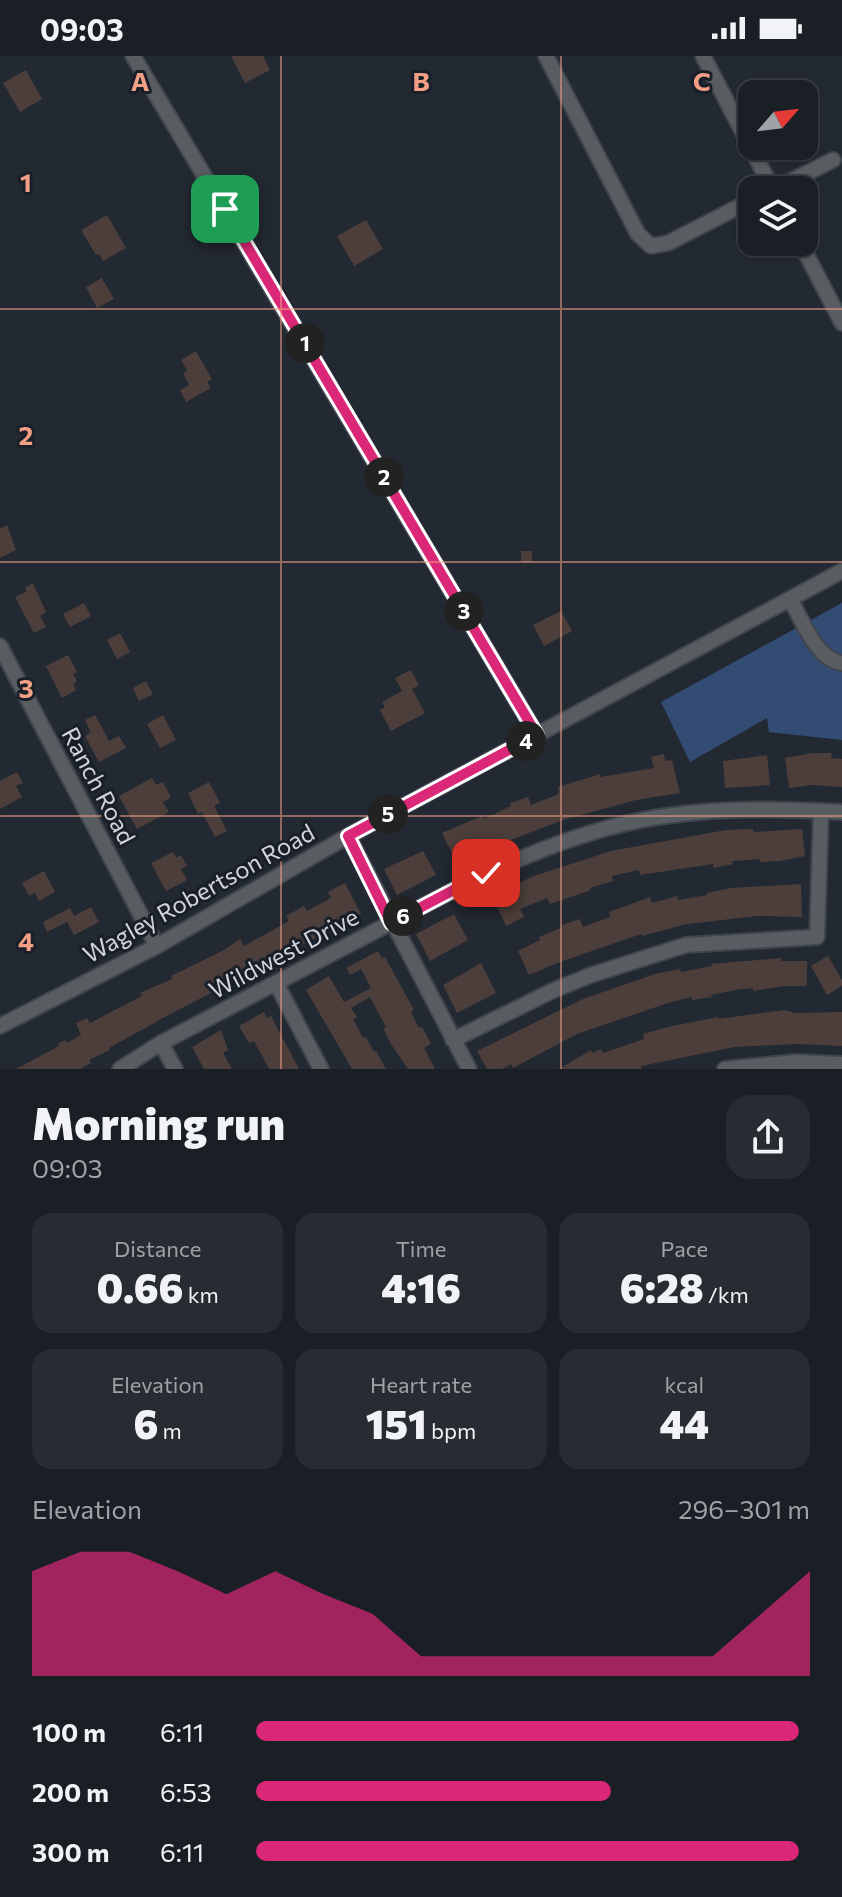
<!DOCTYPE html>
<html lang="en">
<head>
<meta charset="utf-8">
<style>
  :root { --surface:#1a1f26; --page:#272c32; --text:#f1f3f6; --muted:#9fa2a7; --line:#383d43; --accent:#db2777 }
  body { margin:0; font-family:Commissioner,sans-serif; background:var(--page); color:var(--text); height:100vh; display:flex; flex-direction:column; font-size:30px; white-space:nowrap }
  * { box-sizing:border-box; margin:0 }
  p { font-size:26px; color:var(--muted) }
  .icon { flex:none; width:44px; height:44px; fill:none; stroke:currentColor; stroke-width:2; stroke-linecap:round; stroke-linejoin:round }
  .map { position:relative; height:1013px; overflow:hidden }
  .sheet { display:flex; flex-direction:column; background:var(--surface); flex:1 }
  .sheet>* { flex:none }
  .needle { width:52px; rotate:62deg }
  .buttons { position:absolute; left:738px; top:24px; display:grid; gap:16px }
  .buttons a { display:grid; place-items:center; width:80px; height:80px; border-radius:16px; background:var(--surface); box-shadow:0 2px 6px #0004,0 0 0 2px var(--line); font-size:40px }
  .pin { position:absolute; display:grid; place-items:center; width:68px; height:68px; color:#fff; margin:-34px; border-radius:16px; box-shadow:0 4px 12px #0006 }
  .km { position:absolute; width:40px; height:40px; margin:-20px; border-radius:50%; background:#222; color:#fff; font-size:22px; line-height:40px; text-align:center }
  .round { display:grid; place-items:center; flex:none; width:84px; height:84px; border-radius:24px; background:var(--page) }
  .head { display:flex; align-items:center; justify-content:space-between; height:136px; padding:0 32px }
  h1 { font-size:44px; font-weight:800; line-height:60px }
  .figures { display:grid; grid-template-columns:repeat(3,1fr); gap:12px; height:136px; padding:8px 32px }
  .figures div { display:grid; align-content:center; border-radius:20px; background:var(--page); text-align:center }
  .figures b { font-size:40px; font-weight:800 }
  .figures small { font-size:22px; font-weight:400 }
  .figures p { font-size:22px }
  .chart { height:224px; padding:16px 32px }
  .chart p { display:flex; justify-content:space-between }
  .chart svg { width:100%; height:144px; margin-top:8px; fill:var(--accent); opacity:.7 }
  ul { padding:0 32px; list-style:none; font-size:26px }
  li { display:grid; grid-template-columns:128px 96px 1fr; align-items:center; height:60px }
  li i { height:20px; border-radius:10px; background:var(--accent) }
  .status { display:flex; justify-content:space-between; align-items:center; height:56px; padding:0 40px; background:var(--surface); direction:ltr }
  .status svg { height:22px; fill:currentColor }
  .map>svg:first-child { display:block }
</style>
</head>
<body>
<div class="status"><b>09:03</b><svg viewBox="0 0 49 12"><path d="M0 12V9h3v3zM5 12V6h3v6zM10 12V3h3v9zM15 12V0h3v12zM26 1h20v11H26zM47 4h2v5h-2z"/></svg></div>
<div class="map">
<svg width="842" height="1013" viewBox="0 0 842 1013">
  <rect width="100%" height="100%" fill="#232932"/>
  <path fill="#334c74" d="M842,547v137l-73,-8 -2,-14 -77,44 -29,-60z"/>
  <path fill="#4c3f3b" d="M231,0h32l7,14 -25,13z
    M26,14l16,29 -22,13 -17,-29z
    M107,159l19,33 -23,13 -4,-7 -3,1 -15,-25z
    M366,164l17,29 -29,17 -17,-30z
    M102,222l12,21 -17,9 -11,-21z
    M196,295l16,28 -5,3 4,6 -25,14 -6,-12 9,-5 -6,-12 4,-3 -6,-10z
    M7,469l9,25 -16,8v-29z
    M521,495h11v11h-11z
    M33,527l13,29 -6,4 6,11 -12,6 -19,-36 12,-6 -2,-3z
    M84,547l7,13 -21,11 -7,-13z
    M561,555l11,20 -28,15 -11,-21z
    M120,577l10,19 -13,7 -10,-19z
    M68,599l9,17 -4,2 4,7 -4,3 3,6 -14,8 -16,-32z
    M411,614l8,15 -7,4 13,24 -34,18 -11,-21 5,-3 -3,-5 20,-11 -7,-13z
    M146,625l7,13 -14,7 -6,-13z
    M95,659l14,26 10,-5 7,12 -27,14 -14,-26 6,-4 -6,-12z
    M163,659l13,25 -16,8 -13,-24z
    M812,697h20l-1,5 11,1v28l-31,-2 -22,3 -4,-30z
    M664,698l1,7 7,-1 8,33 -44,7 -73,20 -63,24 -1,-2 -42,21 -15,-30 40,-17 2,3 27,-13 -1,-3 18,-6 3,8 28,-11 -1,-7 23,-7 19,-6v3l54,-9 -3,-11z
    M767,699l3,30 -45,3 -2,-27z
    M17,716l6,11 -7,3 6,11 -22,12v-28z
    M152,722l4,7 7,-3 8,15 -8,5 6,10 -32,17 -18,-33z
    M209,726l11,21 -6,3 13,25 -12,6 -13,-25 -4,2 -10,-21z
    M753,773l1,3 48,-3 3,27 -25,5 -20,1v-3l-28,2 1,3 -19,4 -1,-4 -73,11 -1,-5 -27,6 1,5 -23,7 1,2 -41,14 -3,-6 -27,11 4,8 -18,9 -14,-31 42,-19 77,-25 115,-21z
    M423,795l13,24 -39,20 -13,-26z
    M173,796l3,6 5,-3 6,11 -6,3 6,11 -21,11 -15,-28z
    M44,815l11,21 -16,9 -4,-8 -6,3 -7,-13z
    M345,827l16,31 -198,104 -54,30 1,2 -21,10 2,3 -11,6h-64l43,-23 -1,-2 7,-4 2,3 14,-8 -5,-12 11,-5 3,5 52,-27 -2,-3 32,-14 -1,-3 53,-26 16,-11 4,7 45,-25 -3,-5 18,-10 3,5 24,-13 -3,-6z
    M801,828l1,33 -44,-1 -71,8 -45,12 -1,-2 -81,28 -31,13 -11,-24 22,-11 -1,-3 24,-10 -1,-2 18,-6 3,8 27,-10 -1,-5 41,-15 2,6 25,-7 1,4 29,-5v-2l24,-5z
    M91,851l8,15 -25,13 -7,-13 -20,10 -4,-10 27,-14 4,8z
    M454,858l14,26 -38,21 -14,-27z
    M378,895l4,7 3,-1 29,53 -3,2 8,16 3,-1 9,17 -7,4 11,21h-27l-17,-25 -8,-16 3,-1 -16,-30 -19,11 6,9 -4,2 10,19 3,-1 8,15 2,-1 10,18h-34l-46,-79 23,-14 15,26 27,-14 -10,-19 -11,6 -4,-7z
    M828,900l14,24v6l-15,9 -16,-29z
    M781,902v3h26v25h-23l-31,5v-3l-18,2 -24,5 1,2 -20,3 -1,-3 -23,6 -91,31 -64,34 -2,-4 -9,5h-15l-10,-18 106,-52 72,-25 25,-5 1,3 31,-6 -1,-2z
    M481,907l15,30 -39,20 -14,-28z
    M784,954l11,3 47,-1v34l-46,-2 -62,3 -93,19 1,3h-83l32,-19 1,3 9,-4 2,4 41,-14 -1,-5 29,-8 46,-9v2z
    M264,956l3,6 4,-2 28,53h-30l-15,-28 -5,2 -10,-17z
    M221,974l7,20 -5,3 9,16h-28l-12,-22z"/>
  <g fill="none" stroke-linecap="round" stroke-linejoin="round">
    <defs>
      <path id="minor" d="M133,0l404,679
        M546,0l92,178 13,12 17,-3 84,-43
        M703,0l70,134
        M773,134l60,-30
        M800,186l42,81
        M790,543c12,20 26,61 52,64
        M0,590l157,300
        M348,780l121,233
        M276,927l45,86
        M0,970l157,-80 191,-110 494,-265
        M453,984l99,-49 39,-16 95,-30 131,-8 4,-126
        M161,987l14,26
        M120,1013l41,-26c74,-38 147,-77 220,-115 83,-44 164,-88 256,-107 66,-14 138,-13 205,-9
        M725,1013l71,-7 46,2"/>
    </defs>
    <use href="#minor" stroke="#3f454d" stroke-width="18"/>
    <use href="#minor" stroke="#595c61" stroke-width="14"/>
  </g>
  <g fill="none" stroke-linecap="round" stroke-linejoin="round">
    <defs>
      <path id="route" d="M225,153l312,526 -189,101 43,87 95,-50"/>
    </defs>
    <use href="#route" stroke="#fff" stroke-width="16"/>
    <use href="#route" stroke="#db2777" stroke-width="10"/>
  </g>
  <path fill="none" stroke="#f39f86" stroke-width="2" stroke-opacity="0.55" d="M281,0v1013M561,0v1013M0,253h842M0,506h842M0,760h842"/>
  <g text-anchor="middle" stroke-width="6" stroke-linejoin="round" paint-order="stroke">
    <g font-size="24" fill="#d1d5db" stroke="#191f28">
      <text transform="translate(98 730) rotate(62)" y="8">Ranch Road</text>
      <text transform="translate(199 838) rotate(-29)" y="8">Wagley Robertson Road</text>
      <text transform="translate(284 898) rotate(-28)" y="8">Wildwest Drive</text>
    </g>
  </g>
  <g font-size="26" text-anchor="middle" font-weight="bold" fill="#f39f86" stroke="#191f28" stroke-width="6" stroke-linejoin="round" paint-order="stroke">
    <text x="140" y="35">A</text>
    <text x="421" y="35">B</text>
    <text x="702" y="35">C</text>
    <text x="26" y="136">1</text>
    <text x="26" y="389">2</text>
    <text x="26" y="642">3</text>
    <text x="26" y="895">4</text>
  </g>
</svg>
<div class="buttons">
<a><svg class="needle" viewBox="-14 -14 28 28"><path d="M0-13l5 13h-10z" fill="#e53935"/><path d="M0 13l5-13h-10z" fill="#9fa2a7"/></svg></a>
<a><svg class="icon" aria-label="layers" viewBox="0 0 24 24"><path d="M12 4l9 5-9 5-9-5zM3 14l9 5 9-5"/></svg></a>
</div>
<div class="pin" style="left:225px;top:153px;background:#1e9e55"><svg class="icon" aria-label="arrive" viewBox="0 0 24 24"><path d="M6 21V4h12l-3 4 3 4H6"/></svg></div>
<div class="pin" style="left:486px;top:817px;background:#d93025"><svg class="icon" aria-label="check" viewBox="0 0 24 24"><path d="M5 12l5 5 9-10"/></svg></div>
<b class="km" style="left:305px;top:287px">1</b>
<b class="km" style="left:384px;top:421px">2</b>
<b class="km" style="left:464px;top:555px">3</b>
<b class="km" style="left:526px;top:685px">4</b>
<b class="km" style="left:388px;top:758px">5</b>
<b class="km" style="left:403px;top:860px">6</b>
</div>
<section class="sheet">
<div class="head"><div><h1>Morning run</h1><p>09:03</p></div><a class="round"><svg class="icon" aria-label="share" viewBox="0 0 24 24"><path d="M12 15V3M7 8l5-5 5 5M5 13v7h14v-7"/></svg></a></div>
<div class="figures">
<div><p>Distance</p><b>0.66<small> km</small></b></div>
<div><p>Time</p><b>4:16</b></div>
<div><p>Pace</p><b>6:28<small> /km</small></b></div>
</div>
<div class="figures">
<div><p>Elevation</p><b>6<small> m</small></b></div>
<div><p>Heart rate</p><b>151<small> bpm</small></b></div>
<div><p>kcal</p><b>44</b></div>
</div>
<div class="chart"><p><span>Elevation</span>296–301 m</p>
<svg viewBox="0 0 160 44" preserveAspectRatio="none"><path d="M0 44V12L10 6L20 6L30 12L40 19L50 12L60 19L70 25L80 38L90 38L100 38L110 38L120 38L130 38L140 38L150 25L160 12V44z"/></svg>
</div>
<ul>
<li><b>100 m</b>6:11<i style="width:98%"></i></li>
<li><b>200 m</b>6:53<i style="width:64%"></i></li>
<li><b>300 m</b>6:11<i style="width:98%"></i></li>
</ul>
</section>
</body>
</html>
